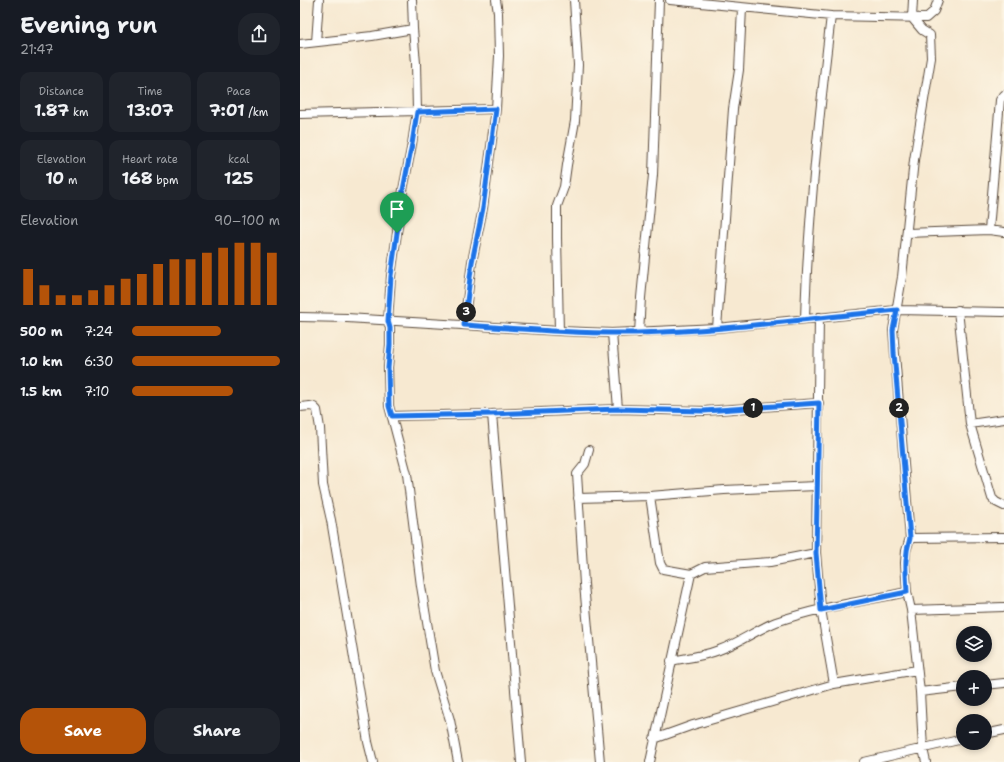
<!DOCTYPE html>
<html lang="en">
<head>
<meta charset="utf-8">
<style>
  :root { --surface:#171b24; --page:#20242c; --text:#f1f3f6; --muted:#9ea1a6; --accent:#b45309 }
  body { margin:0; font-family:"Shantell Sans",sans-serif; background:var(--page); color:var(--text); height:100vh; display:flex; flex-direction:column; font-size:15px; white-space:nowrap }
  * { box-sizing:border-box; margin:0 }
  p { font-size:13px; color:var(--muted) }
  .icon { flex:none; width:22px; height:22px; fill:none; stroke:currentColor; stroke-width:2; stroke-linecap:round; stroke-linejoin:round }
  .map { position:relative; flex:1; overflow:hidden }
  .panel { display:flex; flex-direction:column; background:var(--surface); width:300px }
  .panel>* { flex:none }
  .tools { position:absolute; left:656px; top:626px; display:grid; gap:8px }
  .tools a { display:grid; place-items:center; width:36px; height:36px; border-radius:50%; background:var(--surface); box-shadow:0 2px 6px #0003; font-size:20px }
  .pin { position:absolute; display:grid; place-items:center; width:34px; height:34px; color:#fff; margin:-41px -17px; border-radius:50% 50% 50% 0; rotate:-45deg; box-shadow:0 0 4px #0007 }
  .pin .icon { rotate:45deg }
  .km { position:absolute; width:20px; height:20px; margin:-10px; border-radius:50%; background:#222; color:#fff; font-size:11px; line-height:20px; text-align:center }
  .round { display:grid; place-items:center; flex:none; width:42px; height:42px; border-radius:16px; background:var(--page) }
  .overview { display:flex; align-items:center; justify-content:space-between; height:68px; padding:0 20px }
  h1 { font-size:22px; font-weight:700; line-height:30px }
  .metrics { display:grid; grid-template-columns:repeat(3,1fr); gap:6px; height:68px; padding:4px 20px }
  .metrics div { display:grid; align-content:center; border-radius:10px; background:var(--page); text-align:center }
  .metrics b { font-size:17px; font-weight:700 }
  .metrics small { font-size:11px; font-weight:400 }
  .metrics p { font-size:11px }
  .chart { height:112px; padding:8px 20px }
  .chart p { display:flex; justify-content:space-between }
  .chart svg { width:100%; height:72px; margin-top:4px; stroke:var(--accent); stroke-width:6 }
  .cta { display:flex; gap:8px; margin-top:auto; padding:8px 20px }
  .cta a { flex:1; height:46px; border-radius:16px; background:var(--accent); color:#fff; font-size:16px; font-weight:700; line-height:46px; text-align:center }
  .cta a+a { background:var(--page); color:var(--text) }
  ul { padding:0 20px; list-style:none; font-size:13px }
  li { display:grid; grid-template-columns:64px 48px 1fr; align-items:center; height:30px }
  li i { height:10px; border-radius:5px; background:var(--accent) }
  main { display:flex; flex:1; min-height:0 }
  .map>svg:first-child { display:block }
</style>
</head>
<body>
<main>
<section class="panel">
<div class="overview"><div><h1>Evening run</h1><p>21:47</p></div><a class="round"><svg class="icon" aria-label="share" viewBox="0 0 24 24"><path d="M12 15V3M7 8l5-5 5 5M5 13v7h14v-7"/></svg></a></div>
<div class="metrics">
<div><p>Distance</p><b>1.87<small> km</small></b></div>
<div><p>Time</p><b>13:07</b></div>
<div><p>Pace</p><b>7:01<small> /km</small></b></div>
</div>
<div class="metrics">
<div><p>Elevation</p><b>10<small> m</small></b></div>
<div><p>Heart rate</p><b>168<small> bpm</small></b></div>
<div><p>kcal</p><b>125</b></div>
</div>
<div class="chart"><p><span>Elevation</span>90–100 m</p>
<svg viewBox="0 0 160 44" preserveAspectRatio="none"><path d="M5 44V22M15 44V32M25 44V38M35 44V38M45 44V35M55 44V32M65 44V28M75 44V25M85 44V19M95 44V16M105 44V16M115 44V12M125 44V9M135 44V6M145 44V6M155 44V12"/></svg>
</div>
<ul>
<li><b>500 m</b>7:24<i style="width:60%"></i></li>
<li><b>1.0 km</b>6:30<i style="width:100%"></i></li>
<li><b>1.5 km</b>7:10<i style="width:68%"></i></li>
</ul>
<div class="cta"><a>Save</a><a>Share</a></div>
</section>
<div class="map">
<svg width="704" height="762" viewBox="0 0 704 762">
  <rect width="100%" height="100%" fill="#fcf5e5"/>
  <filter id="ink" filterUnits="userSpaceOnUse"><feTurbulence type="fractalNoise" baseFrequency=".025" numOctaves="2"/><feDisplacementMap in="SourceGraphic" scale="8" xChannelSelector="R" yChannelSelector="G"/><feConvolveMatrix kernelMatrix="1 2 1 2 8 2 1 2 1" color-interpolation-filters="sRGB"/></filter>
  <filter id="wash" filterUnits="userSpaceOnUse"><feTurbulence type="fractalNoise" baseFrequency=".012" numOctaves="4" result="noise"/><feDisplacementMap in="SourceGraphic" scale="16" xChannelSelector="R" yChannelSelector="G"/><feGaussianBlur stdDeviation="0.9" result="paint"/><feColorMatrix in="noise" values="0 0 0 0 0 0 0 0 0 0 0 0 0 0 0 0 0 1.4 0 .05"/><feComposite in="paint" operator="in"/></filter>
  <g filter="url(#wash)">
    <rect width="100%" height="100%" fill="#f7e9d1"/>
  </g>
  <g filter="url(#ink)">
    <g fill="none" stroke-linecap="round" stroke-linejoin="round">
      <defs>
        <path id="street" d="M112,0l1,29 3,34 1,48 -5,33 -9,46 -12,86 -3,45 2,7v17l-2,22 1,39 18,68 14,112 14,85 15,49 8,42
          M370,0l161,16 95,2 8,-7 4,-11
          M613,0l-1,18 10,12 8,5 1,23 -17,102 -12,117 -9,53 17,208 -4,13 -1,12 2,29 4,18 9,82 3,57 3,13
          M16,42l3,-42
          M0,44l72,-8 41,-7
          M0,114l196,-5
          M689,230l11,-130 4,-5
          M607,233l82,-3 15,2
          M658,310l12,114 22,74 4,4 8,4
          M0,317l47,1 212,13 53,2 105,-5 180,-18 107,2
          M519,317l-3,236 5,56 13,75
          M505,319c3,-101 14,-202 26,-303
          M164,325l8,-63 11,-54 13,-99 3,-53 -1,-43 -2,-13
          M417,328l16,-219 6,-39 3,-62
          M259,331l-2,-93v-32l7,-19 3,-22 8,-44 3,-56 -4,-65
          M312,333l6,76
          M339,333l2,-35 12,-123 6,-175
          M0,407l10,-1 4,1 3,3 3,18 3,57 8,35 37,222 5,20
          M192,414l29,348
          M92,416l100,-2 126,-5 86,2 115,-8
          M670,424l34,-5
          M289,450l-4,14 -8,10 7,110 16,178
          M350,496l10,67 3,6 28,5 14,-7 65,-5 46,-9
          M278,498l72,-2 74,-6 93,-4
          M610,538l94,-1
          M611,610l93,-3
          M371,661c16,-3 33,-5 48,-11 20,-7 37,-20 57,-28 42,-15 88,-21 131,-30
          M685,685l19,-2
          M620,692l43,-5
          M685,734l19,-4
          M354,739l39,-14 141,-41 83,-14
          M350,762l41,-188
          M564,762l99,-23"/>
      </defs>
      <use href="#street" stroke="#574739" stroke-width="10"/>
      <use href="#street" stroke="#fff" stroke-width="8"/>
    </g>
  </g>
  <g fill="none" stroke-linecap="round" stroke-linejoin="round" filter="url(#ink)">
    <defs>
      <path id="route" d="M196,109l-13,99 -11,54 -8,63c58,4 115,9 173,8 87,-2 173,-15 260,-23l-4,20 1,23 16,185c-6,19 -4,34 -3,54l-86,18 -5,-57 3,-150 -115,8 -86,-2 -126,5 -100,2 -3,-10 -1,-38 2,-23v-17l-2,-7 3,-45 12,-86 9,-46 5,-32z"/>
    </defs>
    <use href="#route" stroke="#fff" stroke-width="8"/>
    <use href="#route" stroke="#1a73e8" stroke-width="5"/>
  </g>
</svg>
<div class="tools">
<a><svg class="icon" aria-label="layers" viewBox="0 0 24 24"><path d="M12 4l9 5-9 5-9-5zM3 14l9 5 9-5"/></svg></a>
<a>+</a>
<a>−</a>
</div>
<div class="pin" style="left:97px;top:233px;background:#1e9e55"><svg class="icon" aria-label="arrive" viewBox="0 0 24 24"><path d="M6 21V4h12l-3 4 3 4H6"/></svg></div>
<b class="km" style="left:453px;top:408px">1</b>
<b class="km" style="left:599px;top:408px">2</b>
<b class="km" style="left:166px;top:312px">3</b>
</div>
</main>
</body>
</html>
